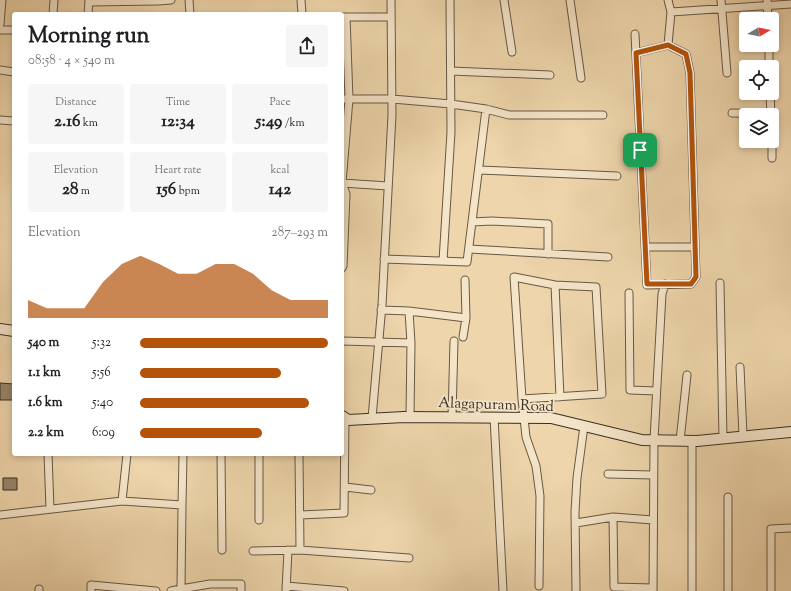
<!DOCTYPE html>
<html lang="en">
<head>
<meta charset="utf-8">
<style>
  :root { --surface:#fff; --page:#f6f6f6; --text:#202124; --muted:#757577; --accent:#b45309 }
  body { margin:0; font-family:"Sorts Mill Goudy",serif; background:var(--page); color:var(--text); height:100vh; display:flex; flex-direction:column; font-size:15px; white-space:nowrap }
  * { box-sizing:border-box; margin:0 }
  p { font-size:13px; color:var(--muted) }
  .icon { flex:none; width:22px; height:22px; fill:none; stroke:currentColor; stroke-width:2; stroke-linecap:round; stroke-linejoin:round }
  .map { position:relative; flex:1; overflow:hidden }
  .side { position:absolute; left:12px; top:12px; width:332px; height:444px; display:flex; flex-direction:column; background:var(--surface); border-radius:4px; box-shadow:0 2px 6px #0003 }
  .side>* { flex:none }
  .needle { width:26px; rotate:80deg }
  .tools { position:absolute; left:739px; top:12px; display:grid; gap:8px }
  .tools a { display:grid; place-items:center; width:40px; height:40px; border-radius:4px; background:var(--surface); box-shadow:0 2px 6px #0003; font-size:20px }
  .pin { position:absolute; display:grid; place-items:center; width:34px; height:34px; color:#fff; margin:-17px; border-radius:8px; box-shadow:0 2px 6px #0006 }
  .round { display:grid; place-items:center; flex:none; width:42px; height:42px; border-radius:4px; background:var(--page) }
  .summary { display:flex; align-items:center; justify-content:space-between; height:68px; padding:0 16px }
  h1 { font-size:22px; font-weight:700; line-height:30px }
  .figures { display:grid; grid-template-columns:repeat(3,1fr); gap:6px; height:68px; padding:4px 16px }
  .figures div { display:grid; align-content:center; border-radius:4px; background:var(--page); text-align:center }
  .figures b { font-size:17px; font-weight:700 }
  .figures small { font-size:11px; font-weight:400 }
  .figures p { font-size:11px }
  .chart { height:112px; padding:8px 16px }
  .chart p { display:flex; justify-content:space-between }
  .chart svg { width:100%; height:72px; margin-top:4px; fill:var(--accent); opacity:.7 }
  ul { padding:0 16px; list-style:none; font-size:13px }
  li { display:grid; grid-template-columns:64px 48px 1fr; align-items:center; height:30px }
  li i { height:10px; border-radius:5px; background:var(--accent) }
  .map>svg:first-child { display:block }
</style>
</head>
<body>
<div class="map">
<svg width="791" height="591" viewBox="0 0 791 591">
  <rect width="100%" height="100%" fill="#eed5ab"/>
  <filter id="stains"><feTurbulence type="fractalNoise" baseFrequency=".005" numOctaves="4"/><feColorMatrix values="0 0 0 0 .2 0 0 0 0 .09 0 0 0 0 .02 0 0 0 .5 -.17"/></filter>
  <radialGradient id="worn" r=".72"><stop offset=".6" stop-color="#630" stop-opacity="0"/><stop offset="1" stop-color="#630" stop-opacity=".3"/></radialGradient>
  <path fill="#98856b" stroke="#3a2f25" d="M0,383l14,1v16h-14z
    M3,478h14v12h-14z"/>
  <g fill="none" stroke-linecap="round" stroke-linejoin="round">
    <defs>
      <path id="minor" d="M158,0v1l13,-1
        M189,0l1,14
        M301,0l1,14
        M504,0l8,52
        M570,0l11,78
        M668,0l3,12 120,-8
        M721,0l6,73
        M767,0l1,19
        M89,2l69,-1
        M53,14l1,-14
        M88,14l1,-14
        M342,17h49
        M0,24l2,-24
        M0,30h14
        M635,34l12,251 44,-1 5,-7 -6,-204 -4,-19 -18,-9 -32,8
        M668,45l3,-33
        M769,45v22
        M0,70l14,2
        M451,71l99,4
        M770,93l1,22
        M342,99h50l59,5 35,5 23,6h94
        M732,113l39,1
        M0,120l14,1
        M772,141v17
        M479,170l138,6
        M342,183l46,3
        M472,222l20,-1 56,3v30
        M645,247h50
        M469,249l139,8
        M384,259l83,3 19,-153
        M443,261l8,-129 -1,-132
        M342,268l1,-2 3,-72 -4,-11 7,-84 -3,-82
        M720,283l3,155
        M555,285l5,112
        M629,293l1,97 26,1
        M381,310l28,1
        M463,337l3,-19 -1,-38
        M342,341l69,2
        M740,367l3,69
        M522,399l80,-5 -6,-107 -41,-2 -41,-8 8,122 4,38 10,29 4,30 -1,90
        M410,417l1,-74 -2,-32 57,7
        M452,417l2,-76
        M494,417l9,174
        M372,418l10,-113 10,-190 -1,-115
        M680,441l7,-66
        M692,441v150
        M48,454l2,55
        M221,454l1,96
        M259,454v66
        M299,454l1,96
        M608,474l45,1
        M345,487l26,3
        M122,501l60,4 -1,84 -10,2
        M182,505l1,-51
        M0,515l122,-14 5,-47
        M300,515l44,-2 1,-95
        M576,523l37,-6
        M253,551l47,-1 109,8
        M286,586l58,5
        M653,588l-39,-1 -1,-70 40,3
        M181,589l29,-5h31v7
        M39,591v-2
        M91,591v-6l65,6
        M286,591l2,-41
        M576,591l-1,-79 2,-34 7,-52
        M653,591l1,-151 8,-146 3,-10
        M728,591v-94
        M771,591v-62l20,-1"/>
      <path id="secondary" d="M0,329l14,2
        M342,416l6,4 56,-3 147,1 91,22 55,1 94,-9"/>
    </defs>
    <use href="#minor" stroke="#675846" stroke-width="9"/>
    <use href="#secondary" stroke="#3a2f25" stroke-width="12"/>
    <use href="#minor" stroke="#f4e4c8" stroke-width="7"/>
    <use href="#secondary" stroke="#f4e4c8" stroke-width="10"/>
  </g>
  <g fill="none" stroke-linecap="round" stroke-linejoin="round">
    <defs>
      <path id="route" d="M668,45l18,9 4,19 6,204 -5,7h-44l-11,-231z"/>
    </defs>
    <use href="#route" stroke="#fff" stroke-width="8"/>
    <use href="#route" stroke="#b45309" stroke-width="5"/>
  </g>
  <g text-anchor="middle" stroke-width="3.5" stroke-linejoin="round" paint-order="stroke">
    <g font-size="15" fill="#3a2f25" stroke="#f4e4c8">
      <text transform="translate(496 404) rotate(2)" y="5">Alagapuram Road</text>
    </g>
  </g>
  <rect width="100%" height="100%" filter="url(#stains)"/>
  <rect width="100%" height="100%" fill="url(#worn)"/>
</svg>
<div class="tools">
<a><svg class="needle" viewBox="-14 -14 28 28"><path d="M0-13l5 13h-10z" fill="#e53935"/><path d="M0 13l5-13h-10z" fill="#757577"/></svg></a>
<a><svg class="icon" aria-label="locate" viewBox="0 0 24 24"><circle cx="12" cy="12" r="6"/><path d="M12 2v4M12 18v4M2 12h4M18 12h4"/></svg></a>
<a><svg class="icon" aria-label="layers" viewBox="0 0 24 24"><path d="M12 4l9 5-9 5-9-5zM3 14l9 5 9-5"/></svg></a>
</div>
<div class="pin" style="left:640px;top:150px;background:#1e9e55"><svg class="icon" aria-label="arrive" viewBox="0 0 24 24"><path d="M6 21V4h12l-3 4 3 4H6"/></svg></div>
<section class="side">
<div class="summary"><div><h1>Morning run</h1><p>08:58 · 4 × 540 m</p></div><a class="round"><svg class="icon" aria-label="share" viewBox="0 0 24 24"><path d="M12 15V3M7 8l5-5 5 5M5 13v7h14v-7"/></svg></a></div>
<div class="figures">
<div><p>Distance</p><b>2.16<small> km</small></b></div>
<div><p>Time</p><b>12:34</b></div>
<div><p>Pace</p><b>5:49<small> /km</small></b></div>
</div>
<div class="figures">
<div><p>Elevation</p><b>28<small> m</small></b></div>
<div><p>Heart rate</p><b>156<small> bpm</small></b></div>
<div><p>kcal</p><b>142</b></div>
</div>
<div class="chart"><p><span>Elevation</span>287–293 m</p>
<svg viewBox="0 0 160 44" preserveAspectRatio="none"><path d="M0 44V33L10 38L20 38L30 38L40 22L50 11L60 6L70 11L80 17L90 17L100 11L110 11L120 17L130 27L140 33L150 33L160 33V44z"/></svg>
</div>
<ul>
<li><b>540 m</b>5:32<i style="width:100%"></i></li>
<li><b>1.1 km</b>5:56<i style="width:75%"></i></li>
<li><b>1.6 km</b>5:40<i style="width:90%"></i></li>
<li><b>2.2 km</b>6:09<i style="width:65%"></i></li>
</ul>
</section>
</div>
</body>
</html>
